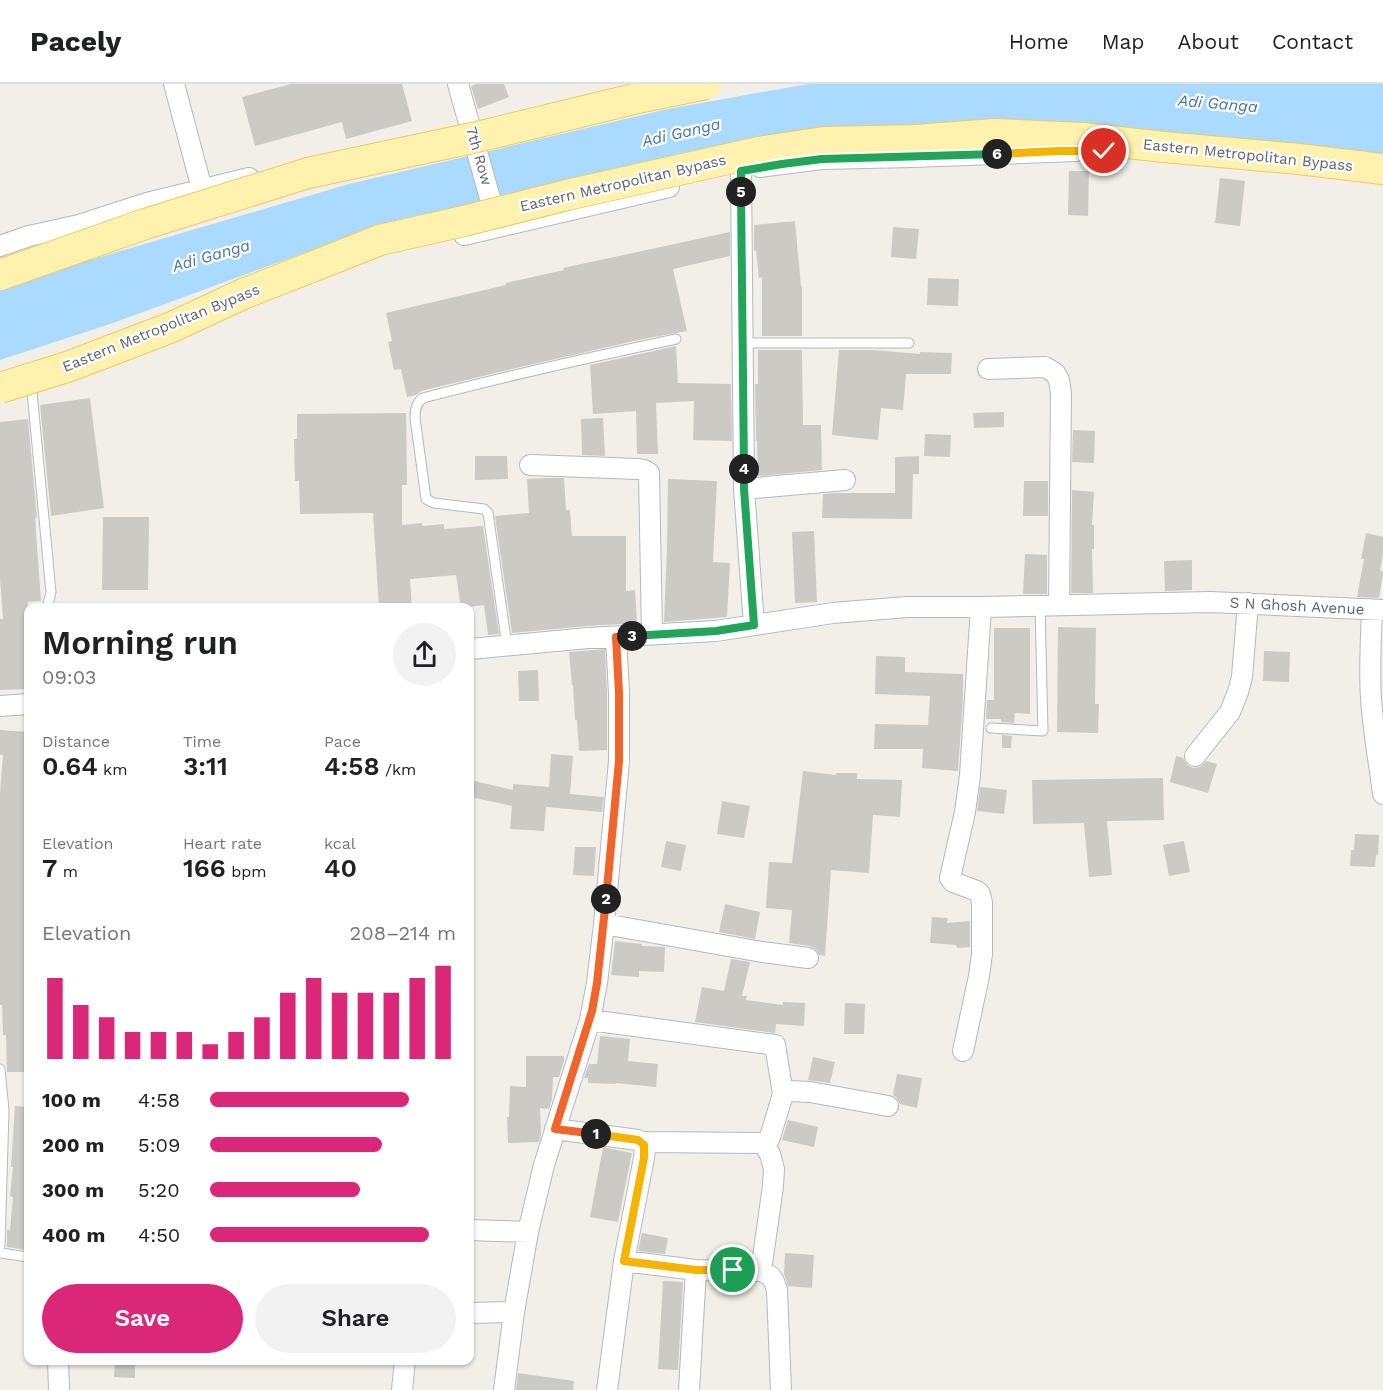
<!DOCTYPE html>
<html lang="en">
<head>
<meta charset="utf-8">
<style>
  :root { --surface:#fff; --page:#f2f2f2; --text:#202124; --muted:#757577; --line:#e0e0e0; --accent:#db2777 }
  body { margin:0; font-family:"Work Sans",sans-serif; background:var(--page); color:var(--text); height:100vh; display:flex; flex-direction:column; font-size:22px; white-space:nowrap }
  * { box-sizing:border-box; margin:0 }
  p { font-size:20px; color:var(--muted) }
  .icon { flex:none; width:33px; height:33px; fill:none; stroke:currentColor; stroke-width:2; stroke-linecap:round; stroke-linejoin:round }
  .map { position:relative; flex:1; overflow:hidden }
  .sheet { position:absolute; left:24px; top:519px; width:450px; height:762px; display:flex; flex-direction:column; background:var(--surface); border-radius:12px; box-shadow:0 2px 4px #0004 }
  .sheet>* { flex:none }
  .pin { position:absolute; display:grid; place-items:center; width:51px; height:51px; color:#fff; margin:-26px; border:3px solid #fff; border-radius:50%; box-shadow:0 2px 6px #0007 }
  .km { position:absolute; width:30px; height:30px; margin:-15px; border-radius:50%; background:#222; color:#fff; font-size:16px; line-height:30px; text-align:center }
  .round { display:grid; place-items:center; flex:none; width:63px; height:63px; border-radius:32px; background:var(--page) }
  .summary { display:flex; align-items:center; justify-content:space-between; height:102px; padding:0 18px }
  h1 { font-size:33px; font-weight:600; line-height:45px }
  .figures { display:grid; grid-template-columns:repeat(3,1fr); gap:9px; height:102px; padding:6px 18px }
  .figures div { display:grid; align-content:center }
  .figures b { font-size:26px; font-weight:600 }
  .figures small { font-size:16px; font-weight:400 }
  .figures p { font-size:16px }
  .chart { height:168px; padding:12px 18px }
  .chart p { display:flex; justify-content:space-between }
  .chart svg { width:100%; height:108px; margin-top:6px; stroke:var(--accent); stroke-width:6 }
  .action { display:flex; gap:12px; margin-top:auto; padding:12px 18px }
  .action a { flex:1; height:69px; border-radius:36px; background:var(--accent); color:#fff; font-size:24px; font-weight:600; line-height:69px; text-align:center }
  .action a+a { background:var(--page); color:var(--text) }
  ul { padding:0 18px; list-style:none; font-size:20px }
  li { display:grid; grid-template-columns:96px 72px 1fr; align-items:center; height:45px }
  li i { height:15px; border-radius:8px; background:var(--accent) }
  header { display:flex; align-items:center; gap:36px; box-sizing:border-box; height:84px; padding:0 30px; background:var(--surface); border-bottom:2px solid var(--line) }
  header strong { font-size:28px }
  nav { display:flex; gap:33px; margin-inline-start:auto; font-size:21px }
  .map>svg:first-child { display:block }
</style>
</head>
<body>
<header>
<strong>Pacely</strong>
<nav><a>Home</a><a>Map</a><a>About</a><a>Contact</a></nav>
</header>
<div class="map">
<svg width="1383" height="1306" viewBox="0 0 1383 1306">
  <rect width="100%" height="100%" fill="#f1efe8"/>
  <path fill="#aadaff" d="M808,0h575v72l-503,-28 -500,97 -267,98 -113,37v-71l80,-26 269,-79 319,-75z"/>
  <path fill="#cccac5" d="M291,0h111l10,37 -66,18 -4,-17 -87,24 -13,-49z
    M477,0h27l5,13 -31,12 -7,-23z
    M1069,87h20l-1,45 -20,-1z
    M1220,94l25,3 -5,45 -25,-3z
    M795,137l6,65h1v50h-40v-59l-3,1 -3,-28 -2,1v-26z
    M893,143l26,2 -3,30 -25,-2z
    M730,148v24l-57,13 14,62 -44,8 -127,29 -95,23 -5,4 -9,2 -6,-28 -7,1 -6,-28 4,-1 -6,-28 120,-28v-2l58,-13 -1,-2z
    M928,194l31,1 -1,27 -31,-1z
    M676,262l2,37 53,1 1,57 -39,-1 1,-39 -38,2 2,51h-21l-1,-43 -43,3 -3,-49z
    M758,266h44l1,75h18l1,45 -64,6 -1,-35h-1l-1,-57h3z
    M839,266h34l47,4v-2l32,1 -1,21h-45l-3,36 -22,-2 -3,32 -46,-5z
    M90,314l14,110 -53,8 -11,-111z
    M1004,328v15l-30,1 -1,-15z
    M406,329l1,72h-5v40l20,-2v3l22,-2v5l39,-3 16,108 -11,1 -4,-30 -23,3 -5,-33 -46,4 2,29h-33l-6,-95 -73,1 -1,-33h-4l-1,-42h3v-25z
    M603,334l2,38 -23,-1 -1,-36z
    M28,335l9,99h-2l6,83 -13,1v87l-28,1v-71h3l-3,-40v-157z
    M1073,346l22,1 -1,32 -22,-1z
    M925,350l26,1 -1,22 -26,-1z
    M475,372h32l1,23 -33,1z
    M919,372v18h-6l-1,45 -90,-1 1,-24 13,-1h59v-36z
    M547,394h17l2,32h4l2,26h54v55l9,-1 2,33 -50,3 -75,7 -17,-117 34,-3 -2,-34z
    M668,395l49,2 -4,81 17,1 -3,54 -63,5 3,-74z
    M1024,397h24v35h-25z
    M1072,406l22,2 -2,33h2v24h-2l1,44h-22z
    M103,433h46l-1,73h-46z
    M814,447l3,71 -22,1 -3,-71z
    M1366,449l17,4v17l-3,17h3v2l-4,25 -22,-1 7,-38h-3z
    M1025,470l22,1v39h-24z
    M1192,476v30l-27,1 -1,-30z
    M1058,543l38,1 -1,76h4l-1,29 -41,-1z
    M994,544h36v86l-15,-1 -1,10 -13,-1v-3h-15l1,-19h7z
    M605,565l2,44v57l-28,1 -2,-31h-2l-2,-35h-1l-3,-33z
    M1264,567l26,1 -1,30 -26,-1z
    M876,572l29,1v15l58,2v26l-5,71 -36,-3 1,-19h-49l1,-25 53,1 2,-29 -55,-2z
    M538,586l1,31h-20l-1,-30z
    M0,646l28,2v336h-3v4h-18l-1,-37h-3l-1,-30h-2v-212l3,-38h-3z
    M1002,651l10,1 -1,12h-9z
    M551,670l22,2 -3,38 34,3 -2,15 -56,-5 -2,24 -34,-2 2,-23 -42,-9v-17l43,10v-6l36,3z
    M1176,672l7,2 4,7 6,3 7,-1 6,-6 11,3 -9,29 -38,-11z
    M803,687l33,4v-2h21v6l45,1 -2,37 -27,-2 -4,58 -38,-3 -6,86 -6,-1 -3,-6 -6,-3 -21,-3 3,-33 -26,-2 3,-46 23,1z
    M1163,694l1,42 -57,1 5,54 -23,2 -5,-54 -51,1 -1,-44z
    M980,703l27,3 -3,24 -27,-3z
    M722,717l28,5 -6,32 -27,-4z
    M1355,750l24,1 -1,20h-2l-1,12 -25,-1 1,-16h3z
    M666,757l20,4 -5,26 -20,-4z
    M1184,757l6,31 -21,4 -6,-31z
    M575,763h21l-2,29 -21,-1z
    M725,820l35,8 -5,27 -36,-7z
    M932,833l16,1 -1,5 23,-2v26l-13,1 -1,-3 -26,-2z
    M615,857l27,3v2l23,1 -1,25 -25,-1v6l-28,-2z
    M731,875l19,3 -8,34h5l-1,4 37,5v-3l22,1 -1,23 -28,-2 -1,9 -80,-11 7,-35 22,4z
    M845,919l20,1 -1,30h-20z
    M600,952l30,3 -2,22 30,3 -2,23 -40,-4v1l-28,-1v-5h-4l5,-14h8z
    M526,972h38v5l-5,16h-6l-1,22 -3,10 -9,-1 1,26 -2,8 -31,1 -1,-26h2l1,-31 16,1z
    M813,973l22,5 -5,21 -22,-3z
    M897,990l25,4 -5,30 -17,-4 -4,-7 -3,-2z
    M15,1022l13,1v143l-21,-3v-18l3,1 3,-33 -3,-1 3,-29h-2z
    M788,1036l30,7 -4,20 -32,-7z
    M603,1063l29,6 -14,69 -28,-5z
    M642,1149l26,5 -3,16 -27,-3z
    M785,1169l29,2 -2,33 -24,-2 -4,-12z
    M663,1197l20,1 -5,88 -20,-1z
    M115,1276h20v18l-21,-1z
    M518,1289l56,8 -1,9h-57z"/>
  <g fill="none" stroke-linecap="round" stroke-linejoin="round">
    <defs>
      <path id="service" d="M743,259h166
        M32,308l19,200 -4,16
        M507,562l-19,-133 -4,-4 -50,-6 -8,-4 -11,-81c0,-8 1,-15 8,-20 84,-22 168,-41 253,-59
        M991,644l52,3 -3,-125
        M0,985l4,41 -4,136
        M0,1169l28,4"/>
      <path id="minor" d="M174,0l28,105
        M458,0l39,139
        M760,83l62,-8 89,-2 166,-6
        M741,87l3,318 10,136
        M464,151l205,-48
        M0,162l29,-10 50,-11 68,-22 102,-25
        M988,285l57,-2 10,6 4,7 2,13 -2,212
        M530,381l109,4 5,1 5,3 3,162
        M744,405l101,-9
        M1372,526c-1,29 -3,59 -1,88 2,32 8,64 12,96
        M470,565l118,-11 128,-7 117,-18 74,-6h74l230,-5 172,8
        M0,622l28,-2
        M1195,672l35,-44 8,-20 4,-15 6,-74
        M604,840l158,28 46,6
        M590,936l185,25 8,49
        M963,967l16,-75 3,-22v-51l-2,-9 -3,-3 -24,-9 -3,-4 15,-66 5,-37 11,-168
        M555,1045l83,11c8,4 7,10 6,18l-20,103
        M643,1058l120,1 4,-1 3,-5 13,-43 6,-3 21,1 78,14
        M470,1146l58,2
        M761,1187l12,-85 1,-17 -4,-15 -7,-11
        M470,1229l44,-1
        M58,1276l1,30
        M402,1306l3,-30
        M504,1306l10,-78 14,-80 16,-67 46,-145 7,-37 7,-59 15,-163v-68l-3,-56
        M607,1306l17,-129 72,9 65,1c11,4 13,9 16,19l4,100
        M689,1306l7,-120"/>
      <path id="primary" d="M1164,63l135,12 84,10"/>
    </defs>
    <use href="#service" stroke="#b5b8bc" stroke-width="11"/>
    <use href="#minor" stroke="#b5b8bc" stroke-width="22"/>
    <use href="#primary" stroke="#f2c960" stroke-width="32"/>
    <use href="#service" stroke="#fff" stroke-width="9"/>
    <use href="#minor" stroke="#fff" stroke-width="20"/>
    <use href="#primary" stroke="#fff2af" stroke-width="30"/>
    <defs>
      <path id="primary-bridge" d="M0,191l145,-51 163,-51 169,-36 165,-40 64,-13
        M0,304l70,-22 102,-39 71,-33 137,-54 84,-19 103,-26 192,-43 65,-10 92,-2 79,-6 88,4 81,9"/>
    </defs>
    <use href="#primary-bridge" stroke="#f2c960" stroke-width="32" stroke-linecap="butt"/>
    <use href="#primary-bridge" stroke="#fff2af" stroke-width="30"/>
  </g>
  <g fill="none" stroke-linecap="round" stroke-linejoin="round">
    <defs>
      <path id="split-1" d="M596,1050l42,6 6,5v13l-20,103 72,9h37"/>
      <path id="split-2" d="M596,1050l-41,-5 37,-118 5,-28 9,-84"/>
      <path id="split-3" d="M606,815l13,-138v-68l-3,-56 16,-1"/>
      <path id="split-4" d="M632,552l84,-5 38,-6 -10,-136v-20"/>
      <path id="split-5" d="M741,108l3,277"/>
      <path id="split-6" d="M741,108v-21l41,-7 40,-5 175,-5"/>
      <path id="split-7" d="M997,70l62,-3h45"/>
    </defs>
    <use href="#split-1" stroke="#fff" stroke-width="12"/>
    <use href="#split-2" stroke="#fff" stroke-width="12"/>
    <use href="#split-3" stroke="#fff" stroke-width="12"/>
    <use href="#split-4" stroke="#fff" stroke-width="12"/>
    <use href="#split-5" stroke="#fff" stroke-width="12"/>
    <use href="#split-6" stroke="#fff" stroke-width="12"/>
    <use href="#split-7" stroke="#fff" stroke-width="12"/>
    <use href="#split-1" stroke="#f5b400" stroke-width="8"/>
    <use href="#split-2" stroke="#f0652b" stroke-width="8"/>
    <use href="#split-3" stroke="#f0652b" stroke-width="8"/>
    <use href="#split-4" stroke="#22a559" stroke-width="8"/>
    <use href="#split-5" stroke="#22a559" stroke-width="8"/>
    <use href="#split-6" stroke="#22a559" stroke-width="8"/>
    <use href="#split-7" stroke="#f5b400" stroke-width="8"/>
  </g>
  <g text-anchor="middle" stroke-width="4.5" stroke-linejoin="round" paint-order="stroke">
    <g font-size="15" fill="#5f6368" stroke="#fff">
      <text transform="translate(1248 71) rotate(6)" y="5">Eastern Metropolitan Bypass</text>
      <text transform="translate(479 72) rotate(74)" y="5">7th Row</text>
      <text transform="translate(623 99) rotate(-13)" y="5">Eastern Metropolitan Bypass</text>
      <text transform="translate(161 244) rotate(-22)" y="5">Eastern Metropolitan Bypass</text>
      <text transform="translate(1297 522) rotate(3)" y="5">S N Ghosh Avenue</text>
    </g>
    <g font-size="16" font-style="italic" fill="#4174aa" stroke="#fff">
      <text transform="translate(1218 19) rotate(5)" y="6">Adi Ganga</text>
      <text transform="translate(681 48) rotate(-13)" y="6">Adi Ganga</text>
      <text transform="translate(211 171) rotate(-16)" y="6">Adi Ganga</text>
    </g>
  </g>
</svg>
<div class="pin" style="left:733px;top:1186px;background:#1e9e55"><svg class="icon" aria-label="arrive" viewBox="0 0 24 24"><path d="M6 21V4h12l-3 4 3 4H6"/></svg></div>
<div class="pin" style="left:1104px;top:67px;background:#d93025"><svg class="icon" aria-label="check" viewBox="0 0 24 24"><path d="M5 12l5 5 9-10"/></svg></div>
<b class="km" style="left:596px;top:1050px">1</b>
<b class="km" style="left:606px;top:815px">2</b>
<b class="km" style="left:632px;top:552px">3</b>
<b class="km" style="left:744px;top:385px">4</b>
<b class="km" style="left:741px;top:108px">5</b>
<b class="km" style="left:997px;top:70px">6</b>
<section class="sheet">
<div class="summary"><div><h1>Morning run</h1><p>09:03</p></div><a class="round"><svg class="icon" aria-label="share" viewBox="0 0 24 24"><path d="M12 15V3M7 8l5-5 5 5M5 13v7h14v-7"/></svg></a></div>
<div class="figures">
<div><p>Distance</p><b>0.64<small> km</small></b></div>
<div><p>Time</p><b>3:11</b></div>
<div><p>Pace</p><b>4:58<small> /km</small></b></div>
</div>
<div class="figures">
<div><p>Elevation</p><b>7<small> m</small></b></div>
<div><p>Heart rate</p><b>166<small> bpm</small></b></div>
<div><p>kcal</p><b>40</b></div>
</div>
<div class="chart"><p><span>Elevation</span>208–214 m</p>
<svg viewBox="0 0 160 44" preserveAspectRatio="none"><path d="M5 44V11M15 44V22M25 44V27M35 44V33M45 44V33M55 44V33M65 44V38M75 44V33M85 44V27M95 44V17M105 44V11M115 44V17M125 44V17M135 44V17M145 44V11M155 44V6"/></svg>
</div>
<ul>
<li><b>100 m</b>4:58<i style="width:81%"></i></li>
<li><b>200 m</b>5:09<i style="width:70%"></i></li>
<li><b>300 m</b>5:20<i style="width:61%"></i></li>
<li><b>400 m</b>4:50<i style="width:89%"></i></li>
</ul>
<div class="action"><a>Save</a><a>Share</a></div>
</section>
</div>
</body>
</html>
